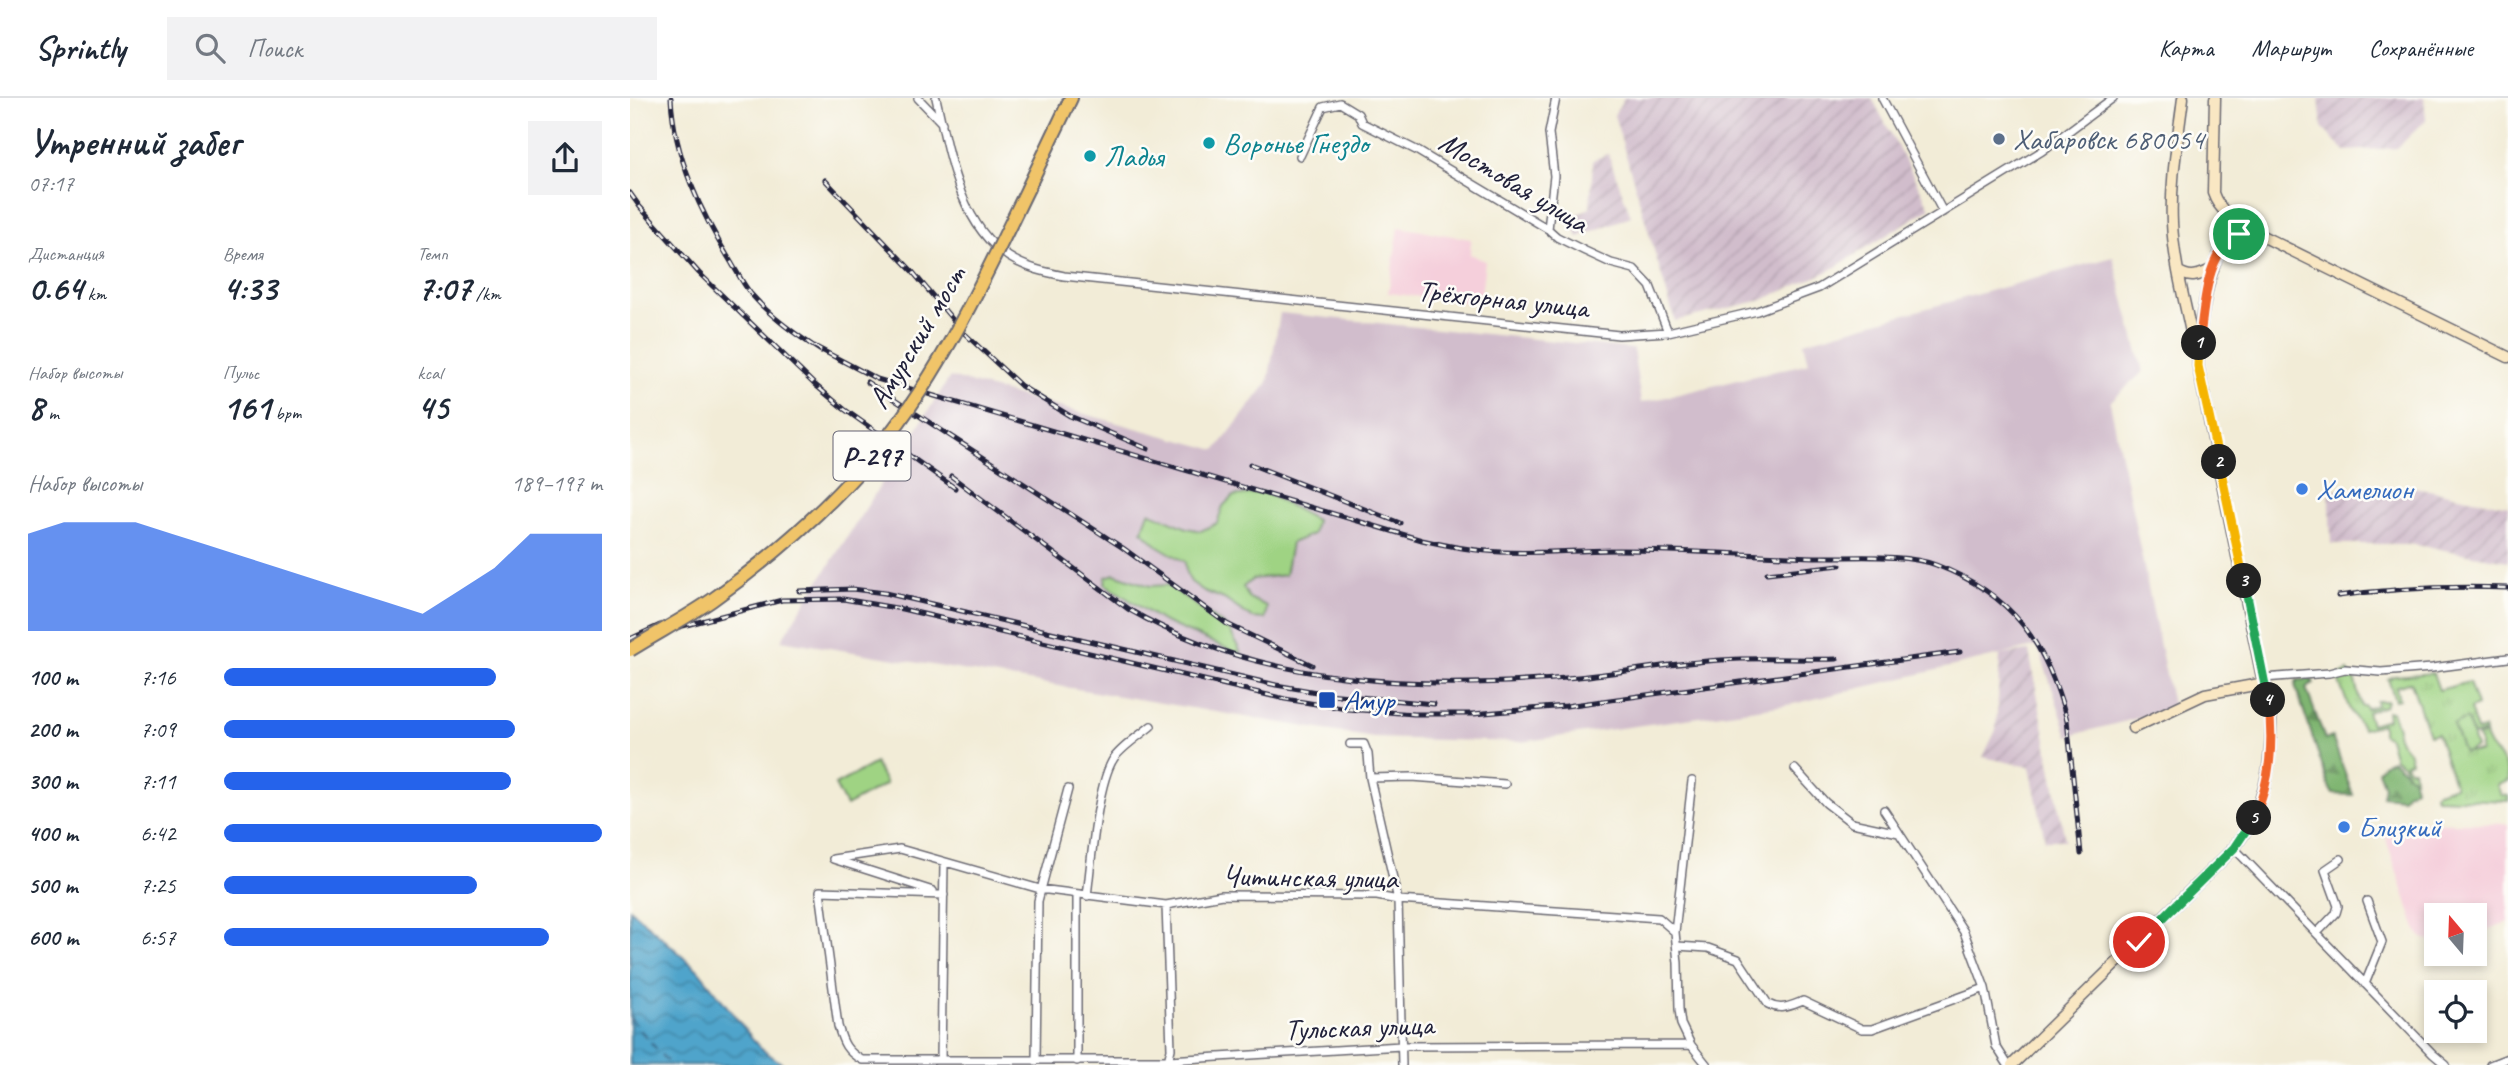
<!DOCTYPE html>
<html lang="ru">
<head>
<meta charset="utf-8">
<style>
  :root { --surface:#fff; --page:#f2f2f3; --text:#1f2937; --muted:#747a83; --line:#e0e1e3; --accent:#2563eb }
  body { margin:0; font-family:Caveat,sans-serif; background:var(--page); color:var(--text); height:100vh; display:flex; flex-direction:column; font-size:26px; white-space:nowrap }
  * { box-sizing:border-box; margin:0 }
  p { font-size:23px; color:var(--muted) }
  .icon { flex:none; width:38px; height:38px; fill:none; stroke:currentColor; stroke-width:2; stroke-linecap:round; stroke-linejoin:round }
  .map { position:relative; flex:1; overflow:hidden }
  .details { display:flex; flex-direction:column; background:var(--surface); width:630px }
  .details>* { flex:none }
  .needle { width:46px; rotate:341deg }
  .controls { position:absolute; left:1794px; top:805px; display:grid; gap:14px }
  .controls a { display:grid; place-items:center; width:63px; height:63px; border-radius:0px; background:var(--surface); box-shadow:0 4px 10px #0003; font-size:35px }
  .pin { position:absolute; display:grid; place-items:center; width:60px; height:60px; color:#fff; margin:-30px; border:4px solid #fff; border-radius:50%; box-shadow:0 2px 7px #0007 }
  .km { position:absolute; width:35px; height:35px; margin:-18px; border-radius:50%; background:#222; color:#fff; font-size:19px; line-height:35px; text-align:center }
  .round { display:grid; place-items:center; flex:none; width:74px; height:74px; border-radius:0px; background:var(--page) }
  .head { display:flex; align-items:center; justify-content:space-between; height:119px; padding:0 28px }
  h1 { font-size:38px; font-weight:700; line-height:52px }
  .figures { display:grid; grid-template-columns:repeat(3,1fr); gap:10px; height:119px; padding:7px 28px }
  .figures div { display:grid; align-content:center }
  .figures b { font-size:35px; font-weight:700 }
  .figures small { font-size:19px; font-weight:400 }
  .figures p { font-size:19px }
  .chart { height:196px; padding:14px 28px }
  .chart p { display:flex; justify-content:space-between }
  .chart svg { width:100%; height:126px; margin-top:7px; fill:var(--accent); opacity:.7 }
  ul { padding:0 28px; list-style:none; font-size:23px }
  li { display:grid; grid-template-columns:112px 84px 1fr; align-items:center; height:52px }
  li i { height:18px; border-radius:9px; background:var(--accent) }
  header { display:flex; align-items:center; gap:42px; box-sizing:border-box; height:98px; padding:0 35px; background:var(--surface); border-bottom:2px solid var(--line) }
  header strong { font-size:33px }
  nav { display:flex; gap:38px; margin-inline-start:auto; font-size:24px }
  .search { width:490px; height:63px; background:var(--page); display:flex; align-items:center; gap:18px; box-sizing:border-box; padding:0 24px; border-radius:0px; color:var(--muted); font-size:26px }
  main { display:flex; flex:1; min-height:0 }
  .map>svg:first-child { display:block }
</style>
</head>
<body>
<header>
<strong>Sprintly</strong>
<div class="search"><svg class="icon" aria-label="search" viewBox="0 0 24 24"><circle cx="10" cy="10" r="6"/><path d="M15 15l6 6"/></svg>Поиск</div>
<nav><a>Карта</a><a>Маршрут</a><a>Сохранённые</a></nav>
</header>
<main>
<section class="details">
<div class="head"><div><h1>Утренний забег</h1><p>07:17</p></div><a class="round"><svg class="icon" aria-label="share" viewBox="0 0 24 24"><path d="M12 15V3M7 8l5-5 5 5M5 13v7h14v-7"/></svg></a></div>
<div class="figures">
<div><p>Дистанция</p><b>0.64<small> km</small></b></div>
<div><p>Время</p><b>4:33</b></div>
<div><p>Темп</p><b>7:07<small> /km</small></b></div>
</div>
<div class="figures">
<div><p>Набор высоты</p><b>8<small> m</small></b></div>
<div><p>Пульс</p><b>161<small> bpm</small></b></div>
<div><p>kcal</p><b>45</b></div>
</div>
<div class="chart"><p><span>Набор высоты</span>189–197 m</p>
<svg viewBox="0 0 160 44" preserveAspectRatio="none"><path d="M0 44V10L10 6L20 6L30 6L40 10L50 14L60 18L70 22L80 26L90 30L100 34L110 38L120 30L130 22L140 10L150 10L160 10V44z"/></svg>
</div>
<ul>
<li><b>100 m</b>7:16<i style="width:72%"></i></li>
<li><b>200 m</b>7:09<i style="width:77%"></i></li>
<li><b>300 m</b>7:11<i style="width:76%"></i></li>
<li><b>400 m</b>6:42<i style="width:100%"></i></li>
<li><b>500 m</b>7:25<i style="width:67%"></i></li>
<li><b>600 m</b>6:57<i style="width:86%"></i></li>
</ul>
</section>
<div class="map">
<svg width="1878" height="967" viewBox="0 0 1878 967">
  <defs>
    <pattern id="industrial-furrows" width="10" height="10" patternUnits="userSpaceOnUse" patternTransform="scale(1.75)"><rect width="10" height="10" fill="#d1bdcc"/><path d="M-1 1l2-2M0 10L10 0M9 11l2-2" fill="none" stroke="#b3a2b0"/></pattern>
    <pattern id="grass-tufts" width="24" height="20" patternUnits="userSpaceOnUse" patternTransform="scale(1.75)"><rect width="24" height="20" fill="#9fd383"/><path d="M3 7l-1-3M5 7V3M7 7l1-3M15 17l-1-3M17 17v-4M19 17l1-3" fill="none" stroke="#89b572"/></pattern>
    <pattern id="forest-firs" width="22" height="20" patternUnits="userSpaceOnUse" patternTransform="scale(1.75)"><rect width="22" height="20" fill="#7fb571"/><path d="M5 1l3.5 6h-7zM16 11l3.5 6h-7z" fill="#68935e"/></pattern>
    <pattern id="water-waves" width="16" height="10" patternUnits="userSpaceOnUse" patternTransform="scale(1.75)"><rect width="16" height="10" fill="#4fa4cb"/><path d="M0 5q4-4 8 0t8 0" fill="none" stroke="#4185a6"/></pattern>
  </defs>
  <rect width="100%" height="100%" fill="#fdfcf7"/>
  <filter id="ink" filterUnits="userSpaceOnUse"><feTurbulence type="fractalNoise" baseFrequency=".0143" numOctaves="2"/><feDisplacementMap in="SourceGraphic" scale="14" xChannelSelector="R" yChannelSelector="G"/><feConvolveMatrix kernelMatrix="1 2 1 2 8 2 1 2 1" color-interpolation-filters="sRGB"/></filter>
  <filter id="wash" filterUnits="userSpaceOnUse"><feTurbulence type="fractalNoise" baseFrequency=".00686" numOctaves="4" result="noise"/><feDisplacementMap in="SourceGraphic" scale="28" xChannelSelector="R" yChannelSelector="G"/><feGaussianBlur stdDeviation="1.57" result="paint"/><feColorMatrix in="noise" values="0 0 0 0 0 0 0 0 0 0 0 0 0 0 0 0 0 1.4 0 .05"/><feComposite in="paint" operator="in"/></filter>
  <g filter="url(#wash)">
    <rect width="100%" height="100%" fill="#f2ecd7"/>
    <path fill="#f5cfdb" d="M769,129l72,12 -1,15 15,7 -5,43 -92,-11z
      M1776,724l102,2v98l-33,12 -1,-19h-38v27l-13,-4 -6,-6 -34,-102z"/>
    <path fill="url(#industrial-furrows)" d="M994,0h248l58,110 -101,63 -67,29 -87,21 -61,-206z
      M1689,0h105l2,22 -29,28 -52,3 -23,-23z
      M978,56l23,62 -53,21 -8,-19 20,-10 3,-48z
      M1784,389l94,19v55l-98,-17h-79l-2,-54z
      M1399,553l36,189h-20l-15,-73 -47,-10 13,-27 4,-75z"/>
    <path fill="#d1bdcc" d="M1483,159l30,115 -33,30 63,307 -105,27 -30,-90 -245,58 -273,38 -147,-4 -592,-98 169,-263 266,73 52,-68 12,-69 353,36 8,54 168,-40 -5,-21z"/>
    <path fill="url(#grass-tufts)" stroke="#607a5f" stroke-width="2" d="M1718,573l7,10 6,25h4l1,3 11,-4 -1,-4h11l-2,5 -18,6 4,12 17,-5 -1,-8 5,1 6,16 -1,6 3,7 8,10 3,10 -5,2 2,6h5l2,10 -9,-5 -2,-9 -9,-6 -6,-21 -7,-4v-10l-19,5 -13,-19 -11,-28 -5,-4z
      M1803,575l6,17 30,-8 8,24 -7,3 7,22 7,-2 1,3 -12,4 -5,-15 -1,31h13v-11l-3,-4 8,-3c4,20 23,22 23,47l-11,4 4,10 7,1v5l-72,-3 -1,-5 20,-7 -18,-53 -8,2 -18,-53 -15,5 3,12 -4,1 -7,-21 6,-3z"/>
    <path fill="url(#forest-firs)" stroke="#506c56" stroke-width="2" d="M1682,581l2,5 -8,4 19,51 7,-2 21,58 -20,-1 -3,-5 -35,-104 2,-5z
      M1762,662l20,17 3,11 -9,5 -3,5 -21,-2 2,-10 -6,-15 6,-8z"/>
    <path fill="#9fd383" stroke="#607a5f" stroke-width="2" d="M634,394l52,28 -3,14 -22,9 -6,32 -32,4 -10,8 6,11 18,8 -2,13 -13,-1 -28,-19 -20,-8 -13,-9 -5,-9 -1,-11 -27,-16 -16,-15 7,-19 38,16 14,3 16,-8 6,-17 10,-10z
      M484,476l36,12 18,-1 61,44 13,26 -80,-34 -57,-37 1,-7z
      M1837,621l9,29 -12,5 -11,-28z
      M245,665l11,21 -40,22 -11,-21z"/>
    <path fill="url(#water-waves)" stroke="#386383" stroke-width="2" d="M0,811l68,61 62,78 24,17h-154z"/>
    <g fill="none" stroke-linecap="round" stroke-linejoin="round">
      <path stroke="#365c7c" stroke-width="2" stroke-dasharray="9 7" stroke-linecap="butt" d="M0,920l40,47"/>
    </g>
  </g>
  <g filter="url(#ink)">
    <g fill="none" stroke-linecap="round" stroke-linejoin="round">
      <defs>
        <path id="street" d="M288,0l24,25
          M306,0c12,53 23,127 73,159 17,11 36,15 55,19l555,59 49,-3 89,-21 62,-23 223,-137 71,-53
          M1252,0l61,114
          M670,58l23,-49 17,-4 18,11 4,9 54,27 132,79 9,8 28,14 26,12 23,6 16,17 18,46
          M918,131l6,-53 -5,-43 7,-35
          M1634,580l65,-5 16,-4 36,3 51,-4 76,-10
          M720,646h14l4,10 2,24 28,122 4,165
          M1165,671l31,34 26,20 47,10
          M740,680l42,-1 93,7
          M1062,683l-17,151 3,31 1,46 2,15 10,21 16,20
          M1254,712l80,122 21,56 11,58 12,19
          M1604,750l199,206 13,11
          M303,793l-100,-32 67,-10 140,40 126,16 56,-10 155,1 21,4 261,18 16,14
          M314,797l-124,-4 18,135c5,17 8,25 24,34h307l232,-14 290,-1
          M457,798c4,-32 10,-113 27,-138 9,-12 25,-22 37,-32
          M536,807l5,144 -4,16
          M1687,835l19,-20 2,-7 -13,-36 16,-11
          M1047,848l31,2 30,11 30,45c13,7 22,2 35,-3l59,28h10l113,-41
          M1735,886l17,-42 -15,-41
          M311,962l3,-197
          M406,963l2,-160 30,-112
          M447,963v-166
          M1860,967l18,-7"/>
        <path id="secondary" d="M1553,0c-5,41 -13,83 -11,125 2,43 15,86 23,129
          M1585,0l-2,95c7,21 27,30 45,41l250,123
          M1548,173c13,9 22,4 35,-2
          M1503,630l72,-34 60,-11
          M1382,967l222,-217c31,-41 37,-77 37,-127l-73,-355c0,-28 9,-112 33,-127 9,-6 18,-5 27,-5"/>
        <path id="highway" d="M398,90l43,-90"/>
      </defs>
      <use href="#street" stroke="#6b6972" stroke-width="10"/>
      <use href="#secondary" stroke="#6b6972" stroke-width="13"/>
      <use href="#highway" stroke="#6b6972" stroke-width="16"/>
      <use href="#street" stroke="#fff" stroke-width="7"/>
      <use href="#secondary" stroke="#f9e7c3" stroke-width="10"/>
      <use href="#highway" stroke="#f0c469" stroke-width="12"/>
      <defs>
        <path id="rail" d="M41,0c3,59 30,115 60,164 6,10 12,22 20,32 20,23 44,40 70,57
          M195,82l87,91 51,61 58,54 49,30 78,33
          M0,95l10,14 59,66 115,111 30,25 111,79
          M184,248l63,33 545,161c26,6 52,11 79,12 39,2 78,-2 117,-2 65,0 131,5 197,7 34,1 90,-4 121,8 77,29 110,78 131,155l14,134
          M237,284l256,166 104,76 85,41
          M620,366l150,59
          M321,378l177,133c135,78 298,82 450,68 48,-5 95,-14 143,-17 38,-3 78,0 116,-1
          M1137,475l73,-8
          M169,493l53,-2 33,4 391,92 52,9 106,10
          M1708,498c57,-8 112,-10 170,-8
          M0,541l30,-14
          M0,553l45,-23 107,-28 61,-1 59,10 383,90 62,10 67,5h59l93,-8 394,-54"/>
      </defs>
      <use href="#rail" stroke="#22223b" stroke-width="5"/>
      <use href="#rail" stroke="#fdfcf7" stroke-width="2.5" stroke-dasharray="8" stroke-linecap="butt"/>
      <defs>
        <path id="highway-bridge" d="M0,552c27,-17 56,-32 82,-50 56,-40 109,-85 155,-138 69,-78 116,-181 161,-274"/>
      </defs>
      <use href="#highway-bridge" stroke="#6b6972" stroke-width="16" stroke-linecap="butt"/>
      <use href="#highway-bridge" stroke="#f0c469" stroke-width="12"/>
    </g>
  </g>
  <g fill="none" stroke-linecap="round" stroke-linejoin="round" filter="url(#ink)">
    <defs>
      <path id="split-1" d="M1569,245c6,-35 5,-90 40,-109"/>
      <path id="split-2" d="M1569,245l-1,23 21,96"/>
      <path id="split-3" d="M1589,364l25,119"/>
      <path id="split-4" d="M1614,483l24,119"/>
      <path id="split-5" d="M1624,720c17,-36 20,-79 14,-118"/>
      <path id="split-6" d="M1543,810l61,-60 20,-30"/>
      <path id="split-7" d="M1509,844l34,-34"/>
    </defs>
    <use href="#split-1" stroke="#fff" stroke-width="14"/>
    <use href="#split-2" stroke="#fff" stroke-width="14"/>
    <use href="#split-3" stroke="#fff" stroke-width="14"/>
    <use href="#split-4" stroke="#fff" stroke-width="14"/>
    <use href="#split-5" stroke="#fff" stroke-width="14"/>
    <use href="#split-6" stroke="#fff" stroke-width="14"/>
    <use href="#split-7" stroke="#fff" stroke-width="14"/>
    <use href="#split-1" stroke="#f0652b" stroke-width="9"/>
    <use href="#split-2" stroke="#f5b400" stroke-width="9"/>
    <use href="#split-3" stroke="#f5b400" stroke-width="9"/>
    <use href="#split-4" stroke="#22a559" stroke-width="9"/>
    <use href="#split-5" stroke="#f0652b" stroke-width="9"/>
    <use href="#split-6" stroke="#22a559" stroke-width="9"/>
    <use href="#split-7" stroke="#22a559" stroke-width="9"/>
  </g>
  <circle fill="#5c6f8a" stroke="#fdfcf7" stroke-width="2.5" cx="1369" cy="41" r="7"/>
  <g fill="#0f9aa8" stroke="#fdfcf7" stroke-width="2.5">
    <circle cx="579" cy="45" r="7"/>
    <circle cx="460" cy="58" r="7"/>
  </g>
  <g fill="#3f7fe0" stroke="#fdfcf7" stroke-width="2.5">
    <circle cx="1672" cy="391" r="7"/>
    <circle cx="1714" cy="729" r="7"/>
  </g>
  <rect fill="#1a4fb4" stroke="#fdfcf7" stroke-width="2.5" x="688" y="593" width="18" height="18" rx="3.5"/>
  <g text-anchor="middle" stroke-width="5" stroke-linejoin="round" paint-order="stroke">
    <rect fill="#fdfcf7" stroke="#646373" stroke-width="2" x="203.5" y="333.5" width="77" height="49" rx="5"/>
    <g font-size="28" font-weight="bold" fill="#22223b">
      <text x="242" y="368">Р-297</text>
    </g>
    <g font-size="30" fill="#4e5e75" stroke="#fdfcf7" text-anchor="start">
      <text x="1383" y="51">Хабаровск 680054</text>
    </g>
    <g font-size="30" fill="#0d838f" stroke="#fdfcf7" text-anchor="start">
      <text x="593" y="55">Воронье Гнездо</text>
      <text x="474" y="68">Ладья</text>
    </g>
    <g font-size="30" fill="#22223b" stroke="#fdfcf7">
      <text transform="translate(884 84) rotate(31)" y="10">Мостовая улица</text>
      <text transform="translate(873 201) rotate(6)" y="10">Трёхгорная улица</text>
      <text transform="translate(287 239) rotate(-59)" y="10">Амурский мост</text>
      <text transform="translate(680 779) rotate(1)" y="10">Читинская улица</text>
      <text transform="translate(729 929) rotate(-2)" y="10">Тульская улица</text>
    </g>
    <g font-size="30" fill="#366cbe" stroke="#fdfcf7" text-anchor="start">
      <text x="1686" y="401">Хамелион</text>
      <text x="1728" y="739">Близкий</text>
    </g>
    <g font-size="30" fill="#164399" stroke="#fdfcf7" text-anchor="start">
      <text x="713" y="612">Амур</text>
    </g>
  </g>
</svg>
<div class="controls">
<a><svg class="needle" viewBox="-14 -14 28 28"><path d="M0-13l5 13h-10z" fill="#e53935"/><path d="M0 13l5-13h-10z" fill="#747a83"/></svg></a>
<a><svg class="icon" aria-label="locate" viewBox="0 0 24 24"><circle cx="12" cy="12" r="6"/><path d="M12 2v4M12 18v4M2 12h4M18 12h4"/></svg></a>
</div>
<div class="pin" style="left:1609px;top:136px;background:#1e9e55"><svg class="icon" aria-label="arrive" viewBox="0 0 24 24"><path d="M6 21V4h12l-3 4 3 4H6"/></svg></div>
<div class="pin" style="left:1509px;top:844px;background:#d93025"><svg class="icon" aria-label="check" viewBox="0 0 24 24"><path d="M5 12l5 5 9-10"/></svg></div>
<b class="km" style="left:1569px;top:245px">1</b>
<b class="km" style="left:1589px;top:364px">2</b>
<b class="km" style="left:1614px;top:483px">3</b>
<b class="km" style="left:1638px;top:602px">4</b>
<b class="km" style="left:1624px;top:720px">5</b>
</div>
</main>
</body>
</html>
